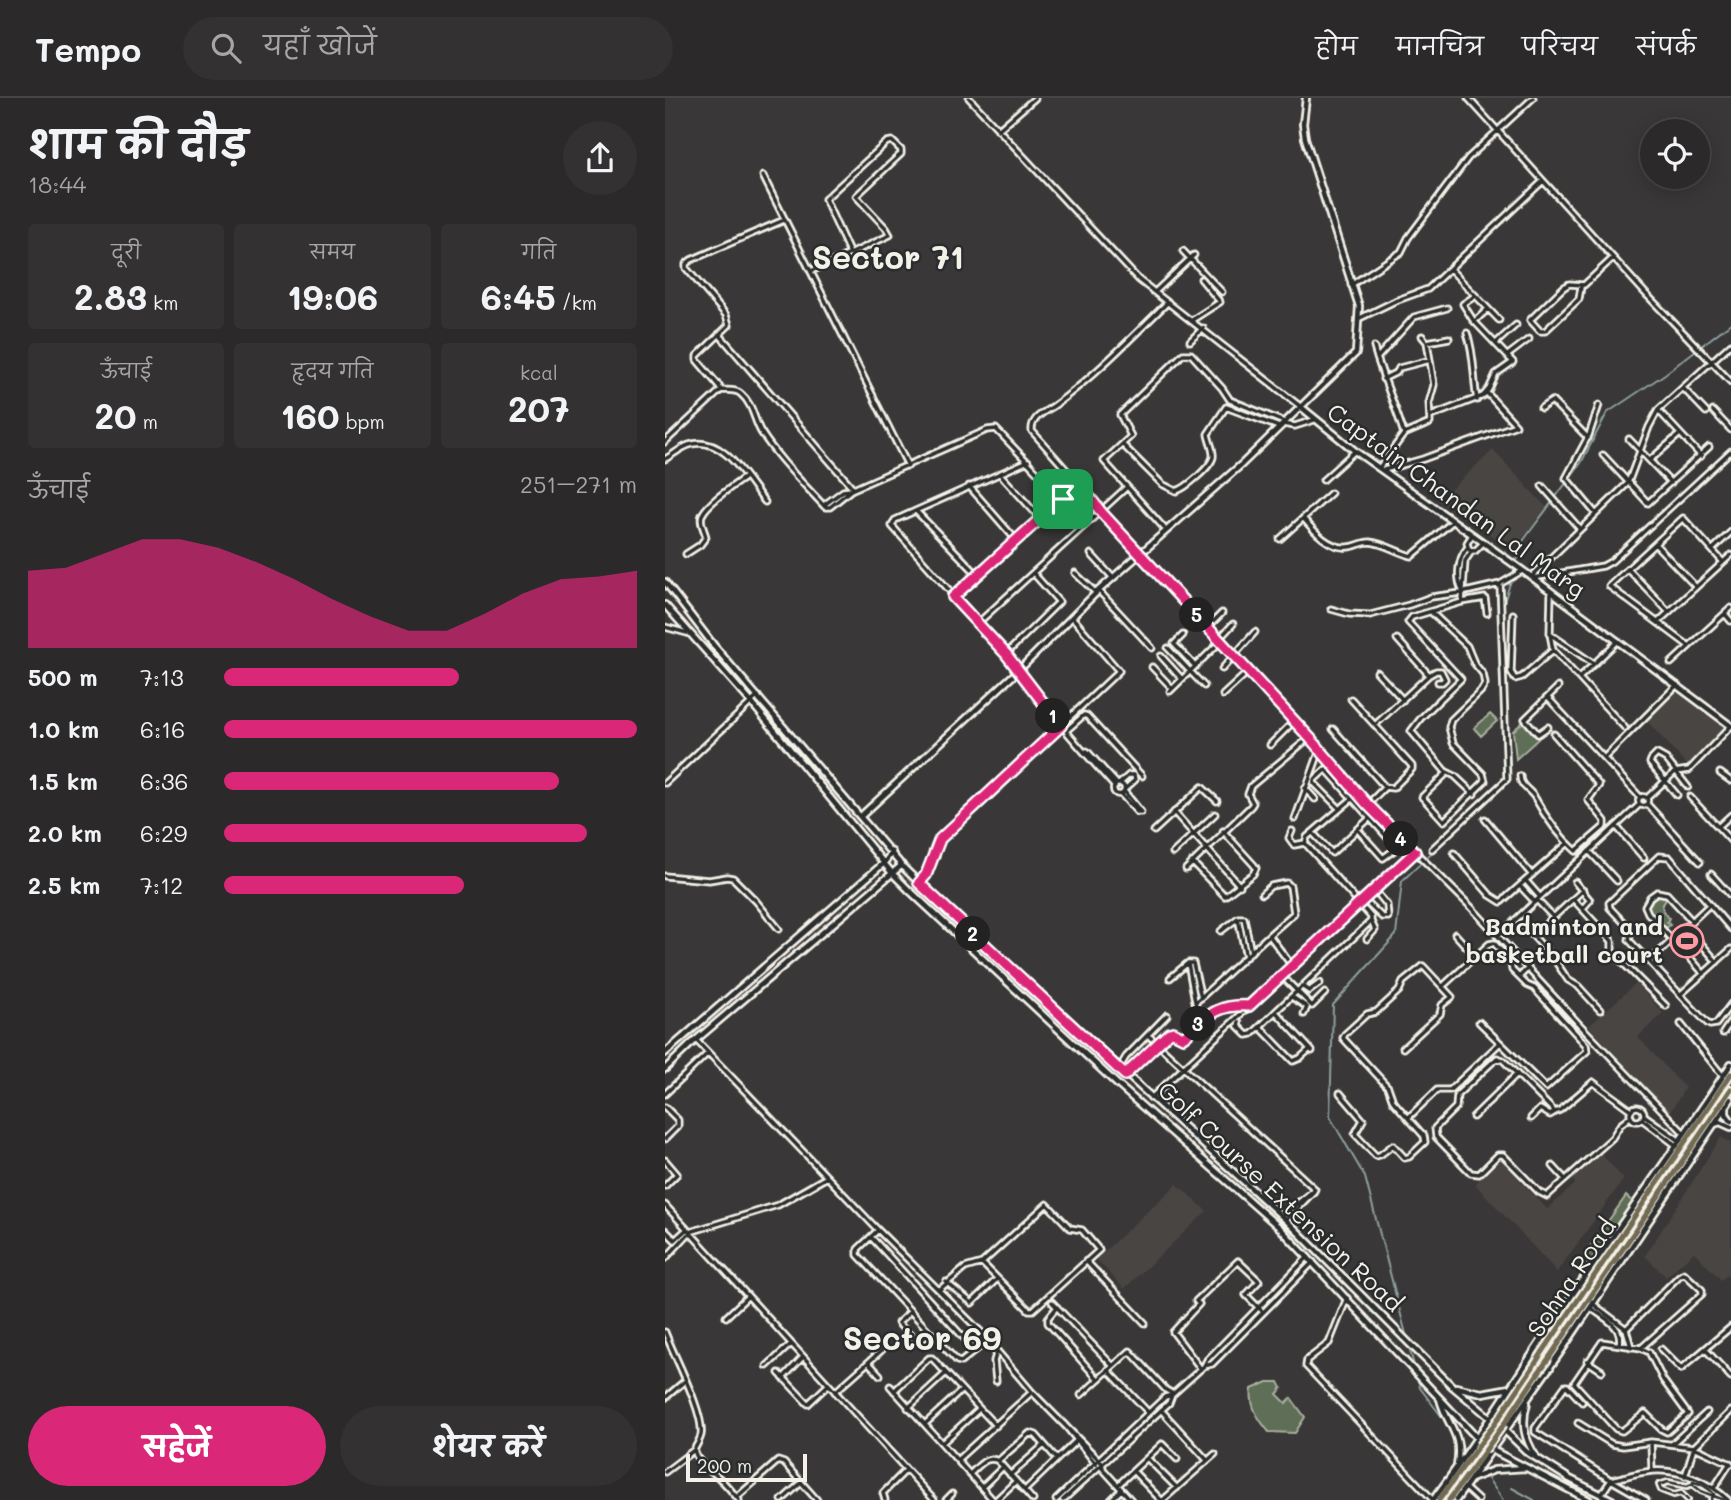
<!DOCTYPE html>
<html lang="hi">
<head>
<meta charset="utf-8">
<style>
  :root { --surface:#2b2929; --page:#333131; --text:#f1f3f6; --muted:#a6a6a8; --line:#474546; --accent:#db2777 }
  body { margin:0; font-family:Mali,"Playpen Sans Deva",sans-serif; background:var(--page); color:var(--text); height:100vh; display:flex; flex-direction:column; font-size:26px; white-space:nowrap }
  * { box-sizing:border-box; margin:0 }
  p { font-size:23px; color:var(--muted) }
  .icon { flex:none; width:38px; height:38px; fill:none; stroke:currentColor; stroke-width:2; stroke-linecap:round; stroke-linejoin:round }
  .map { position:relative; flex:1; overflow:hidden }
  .drawer { display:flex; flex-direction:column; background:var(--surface); width:665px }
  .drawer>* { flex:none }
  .tools { position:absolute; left:975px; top:21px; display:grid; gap:14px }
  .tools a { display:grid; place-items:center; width:70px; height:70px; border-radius:50%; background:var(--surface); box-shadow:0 4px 18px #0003,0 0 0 2px var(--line); font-size:35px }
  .scale { position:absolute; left:21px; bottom:18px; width:121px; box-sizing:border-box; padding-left:7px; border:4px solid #f4f1e8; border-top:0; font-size:19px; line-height:24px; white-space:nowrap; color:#f4f1e8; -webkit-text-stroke:5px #2a2d2e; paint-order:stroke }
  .pin { position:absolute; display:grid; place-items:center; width:60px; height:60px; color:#fff; margin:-30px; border-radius:14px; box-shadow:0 4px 10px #0006 }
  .km { position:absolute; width:35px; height:35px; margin:-18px; border-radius:50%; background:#222; color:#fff; font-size:19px; line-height:35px; text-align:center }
  .round { display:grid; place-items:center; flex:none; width:74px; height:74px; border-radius:37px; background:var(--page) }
  .head { display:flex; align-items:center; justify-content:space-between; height:119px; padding:0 28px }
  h1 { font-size:38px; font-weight:700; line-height:52px }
  .stats { display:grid; grid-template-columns:repeat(3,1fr); gap:10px; height:119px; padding:7px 28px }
  .stats div { display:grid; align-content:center; border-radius:7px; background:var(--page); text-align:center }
  .stats b { font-size:35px; font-weight:700 }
  .stats small { font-size:19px; font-weight:400 }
  .stats p { font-size:19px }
  .chart { height:196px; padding:14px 28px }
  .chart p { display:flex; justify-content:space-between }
  .chart svg { width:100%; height:126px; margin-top:7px; fill:var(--accent); opacity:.7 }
  .button { display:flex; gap:14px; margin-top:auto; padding:14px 28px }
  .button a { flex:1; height:80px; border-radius:42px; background:var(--accent); color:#fff; font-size:28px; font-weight:700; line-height:80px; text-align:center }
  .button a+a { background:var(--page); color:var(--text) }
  ul { padding:0 28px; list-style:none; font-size:23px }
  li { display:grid; grid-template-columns:112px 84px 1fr; align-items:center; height:52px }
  li i { height:18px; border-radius:9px; background:var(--accent) }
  header { display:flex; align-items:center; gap:42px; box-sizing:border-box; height:98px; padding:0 35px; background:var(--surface); border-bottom:2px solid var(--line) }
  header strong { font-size:33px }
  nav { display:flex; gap:38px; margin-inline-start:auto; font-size:24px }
  .search { width:490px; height:63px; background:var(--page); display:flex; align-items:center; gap:18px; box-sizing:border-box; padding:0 24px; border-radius:38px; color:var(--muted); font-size:26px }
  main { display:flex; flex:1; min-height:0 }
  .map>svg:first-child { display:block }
</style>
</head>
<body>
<header>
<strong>Tempo</strong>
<div class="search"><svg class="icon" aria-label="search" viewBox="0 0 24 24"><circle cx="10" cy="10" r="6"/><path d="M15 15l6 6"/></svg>यहाँ खोजें</div>
<nav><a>होम</a><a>मानचित्र</a><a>परिचय</a><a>संपर्क</a></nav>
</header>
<main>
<section class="drawer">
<div class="head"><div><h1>शाम की दौड़</h1><p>18:44</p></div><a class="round"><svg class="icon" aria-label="share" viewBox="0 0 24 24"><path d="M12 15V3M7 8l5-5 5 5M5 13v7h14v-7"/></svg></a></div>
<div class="stats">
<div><p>दूरी</p><b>2.83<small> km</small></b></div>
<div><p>समय</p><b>19:06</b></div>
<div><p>गति</p><b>6:45<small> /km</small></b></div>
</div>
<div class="stats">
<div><p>ऊँचाई</p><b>20<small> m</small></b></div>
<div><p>हृदय गति</p><b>160<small> bpm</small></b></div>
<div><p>kcal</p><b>207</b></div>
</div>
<div class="chart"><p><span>ऊँचाई</span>251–271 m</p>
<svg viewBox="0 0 160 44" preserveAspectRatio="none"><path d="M0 44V17L10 16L20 11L30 6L40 6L50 9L60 14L70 20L80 27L90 33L100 38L110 38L120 32L130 25L140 20L150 19L160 17V44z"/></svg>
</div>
<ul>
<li><b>500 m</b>7:13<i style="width:57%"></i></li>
<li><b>1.0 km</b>6:16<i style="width:100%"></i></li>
<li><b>1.5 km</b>6:36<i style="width:81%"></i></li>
<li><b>2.0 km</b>6:29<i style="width:88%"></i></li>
<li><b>2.5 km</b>7:12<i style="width:58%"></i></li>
</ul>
<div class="button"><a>सहेजें</a><a>शेयर करें</a></div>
</section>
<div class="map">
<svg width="1066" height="1402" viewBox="0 0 1066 1402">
  <rect width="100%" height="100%" fill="#393737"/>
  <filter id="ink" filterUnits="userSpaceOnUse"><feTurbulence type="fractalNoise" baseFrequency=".0143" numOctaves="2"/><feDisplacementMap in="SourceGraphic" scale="14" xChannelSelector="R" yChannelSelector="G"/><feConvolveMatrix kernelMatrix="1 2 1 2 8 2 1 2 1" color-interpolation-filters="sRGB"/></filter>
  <g filter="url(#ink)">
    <path fill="#4a4442" d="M828,352l56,60 -37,39 -74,-48z
      M1013,593l49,36 -39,39 -42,-46z
      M971,885l27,30 -25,24 47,51 -16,26 -80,-88z
      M1056,1039l10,6v129l-10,8 -27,-28 -28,25 -21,-21z
      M936,1056l23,25 -67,93 -82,-88 26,-24 46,49 28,-25 -2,-4z
      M512,1086l30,27 -83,78 -28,-30z"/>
    <path fill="#5f6e56" stroke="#aab09f" stroke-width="2" d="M825,616l7,7 -16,15 -7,-8z
      M858,624l15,17 -22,20 -3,-28z
      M998,796l4,4 -5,8 2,7 5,5 -2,4 3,3 -5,4 -17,-19 1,-8 4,-6z
      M961,1098l8,7 -43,64 -11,-6z
      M603,1284h11l3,6 -5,6 9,9 5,-5 14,19 -10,16 -26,-1c-10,-12 -20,-26 -17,-43z"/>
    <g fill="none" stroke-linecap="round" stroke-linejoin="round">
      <path stroke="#8e9f9e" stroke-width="2" d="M848,476l10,-33 58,-78 26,-50 58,-39 66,-51
        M840,573l-2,-65 8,-26
        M742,1240l-42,-161 -35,-60 3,-112 63,-70 6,-54 105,-100
        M745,1253l5,18
        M753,1281l2,9 31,41
        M821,1378l17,24
        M847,1390l22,12"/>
      <defs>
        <path id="pedestrian" d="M1028,1384c7,1 16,6 21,12l-3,6
          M1023,1402l-7,-7 -7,2 -13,-5 -2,-5 9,-3 19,4 5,-2 9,7 23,9"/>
        <path id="minor" d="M304,0l170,182 162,127
          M803,0l178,196 85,88
          M333,32l37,-32
          M98,78l145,290
          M518,153l39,41
          M785,171l49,51
          M146,173l39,-17 -25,-55 62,-57 5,-1 9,9v4l-45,42 30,32 4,7 -40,19
          M686,187l50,-33 7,-14 60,-80 65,-60
          M916,189l-2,12 -34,32h-5l-10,-11 33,-32 6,-4 15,1 29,-27
          M490,194l39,-37
          M503,204c-36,35 -72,73 -113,103 -10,7 -24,12 -23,26l47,53 23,29 192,208 73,83 104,103 108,117 105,109
          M695,220l35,-17 33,-12 115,-108
          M527,222l28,-18 -19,-23
          M810,223l13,-12
          M802,235c8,22 6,44 10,67
          M54,236l134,154
          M525,243l13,-13
          M762,244l22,-4
          M831,245l20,-18
          M709,249c8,30 21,57 30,87
          M843,257l21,-16
          M712,260l37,-41 33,-9
          M718,281l14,-7 2,-4 31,-8
          M1018,290l23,24
          M56,292c7,1 15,-1 20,4 12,10 13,26 20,38 17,27 43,52 64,75h5l21,-17
          M876,310l11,-7 36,37
          M993,312l43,46
          M1048,313l18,19
          M766,318l52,-20 6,-7 7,-15 17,-12 -40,-42 -10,-16 12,-8
          M618,326l12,2 19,-6
          M964,341l42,44
          M0,344l56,-52 -2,-4 -22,-26v-4l32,-31 -3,-10 -40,-47v-4l5,-4 93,-40
          M458,347l39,39 14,7c9,-2 35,-24 37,-34 1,-7 -4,-16 -5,-23l18,-27 53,20
          M938,357l45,48 61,-56
          M0,361c8,-4 15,-11 24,-14 35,-11 57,34 76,57
          M985,362l30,-26
          M363,363l-133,59 -3,6 114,128 47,62 31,36
          M714,370l25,-34 26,-11 -1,-20 5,-18 -7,-43 -5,-6
          M719,372l39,-11 93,-34 -29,-32
          M335,376l40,44
          M658,382l32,-29
          M304,388l47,54
          M877,388l38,43
          M159,407l19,-14 8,-1 136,-60 9,-1 67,70
          M251,413l62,64
          M931,416l-30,-36 23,-43 10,-30
          M638,420c11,13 26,31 45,29 8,0 13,-5 22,-5 14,1 28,11 42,14l41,-35
          M499,430l-60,-67 27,-25 -11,-21 63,-61h8l31,34 8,12 54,22
          M807,437l-5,8 2,7 6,1 8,-8
          M615,441l51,-46
          M990,446l41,43
          M1047,452l19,-18
          M806,454l-6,9 -3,41 -50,15 -4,5 53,57 -40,39 -10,13 34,40 10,5 19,18
          M21,456l14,-9 6,-8c-1,-6 -7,-15 -4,-22 6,-13 31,-29 42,-37
          M426,456l22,24
          M963,471l41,43
          M410,475l21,20
          M866,479l97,-94 21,-56 9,-17 73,-66
          M868,480l70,-12 9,-5 119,-110
          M797,492c-6,-12 -4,-31 5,-42
          M434,493l53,57
          M886,494l-1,42 3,16 72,78
          M288,499l126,-113
          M797,504l23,-4 2,15
          M666,511l18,5 21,1 39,-10 22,-8 30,-4 39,-9 22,-13
          M766,514l36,34 7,17 9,11 2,10 -4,7 -30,29 -2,7 4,16 30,31 2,7 -41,40 -22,-24 25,-24
          M848,516l-2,58 4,7 7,-2 31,-27
          M1060,516l6,7
          M993,524l73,-67
          M313,525l149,-136
          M0,529l22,6
          M543,529l14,-14
          M885,536l44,30
          M518,537l-9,9 21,22
          M554,541l14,-15
          M1024,548l-80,-60 74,-68 40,44
          M503,550l36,38
          M341,556l53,-52 -25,-28
          M496,558l21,23
          M1006,565l60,-55
          M487,569l20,21
          M557,571l33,-37
          M712,574l26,28
          M764,577l7,-4h5l4,8 -3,3h-4
          M914,580l39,-37
          M505,593l51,-50
          M558,597l26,-24
          M883,600l92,99
          M686,601l61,67v3l-19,19 -8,-1
          M710,627l54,-50 -32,-36
          M883,629l-10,7 -13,-15 33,-32
          M668,631l52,58 -18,18
          M401,633l18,-16 3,1 55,60
          M605,647l24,-24
          M939,660l73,-73
          M1055,675l11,8
          M855,678c0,11 10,13 15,22 11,20 23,37 41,53l29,-25v-5l-17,-21 11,-15 -45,-51
          M0,685l93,-87
          M448.5 691a5.5 5.5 0 1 1 11 0a5.5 5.5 0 1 1-11 0Z
          M454,686l10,-9h5l1,5 -10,9
          M450,689l-31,-35 3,-1 30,33
          M640,690l10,11
          M456,696l16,18h4l-17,-21
          M1012,697l-27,-32 1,-3 6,-6 9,5 22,28
          M973.5 703a4.5 4.5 0 1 1 9 0a4.5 4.5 0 1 1-9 0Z
          M1025,699l41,44
          M982,700l28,-26 14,-2 42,-44
          M982,706l53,58
          M675,711l-26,-26v-3l12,-11 71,79 -14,10 -25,-28
          M509,714l66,74
          M630,721l25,-69
          M820,721l47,56
          M951,728l28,32
          M1053,729l13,-12
          M489,733l48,-44 15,14
          M627,733l-3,7 5,7 11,-2
          M648,735l19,20 39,-36
          M767,751l75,-70 -7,-195
          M924,753l28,30
          M508,755l42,-39
          M789,755l36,42 11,7 67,-59
          M527,764l33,34 28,-22 3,-6 -2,-3 -31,-34
          M521,771l65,-63 2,-3 -5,-9 3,-8 58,-48
          M1046,776l20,22
          M0,778l44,4 18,-3 6,1 23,23 23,28
          M861,783l14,16
          M254,784l7,-7 14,-36 179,-168 -47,-54
          M910,784l15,18 -7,8
          M855,788l15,16
          M597,796l9,-8 16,-3 3,3 4,27 -25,22
          M698,801l19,18h6l-1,-12 -13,-16
          M908,801l39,42v11l54,54
          M872,802l16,17
          M573,820l8,39
          M859,828l30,33 14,21 10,6 22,24
          M1021,828l31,36
          M1066,831l-62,-72 -10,-1 -50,47 1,5 21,22 -2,10 78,83 3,2 6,-1 15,-20
          M556,833l17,-13h6l7,34
          M790,836l20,22
          M833,838l142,-132
          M868,838l50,-46
          M702,841l8,-9 -4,-9
          M1009,841l30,35
          M1007,842l-24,-27 -3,-7 5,-9 7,-5 10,2 25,27
          M985,863l59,-56
          M523,865l11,60
          M617,878l30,30 13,-13
          M854,879l9,-9
          M505,880l18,-15h5l8,35
          M778,888l46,-42 5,-1 17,19 1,8 15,15 7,3 52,57 1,6 -41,37 -67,-66
          M638,889l6,4 11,-8
          M1016,896l50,-45
          M627,899l15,10 -3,7
          M531,904l73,-67 23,31
          M611,914l36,39
          M574,924l-1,4 9,9 5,-1 119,-113v-4l-66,-74 2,-6 46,-39
          M1016,926l42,52
          M595,929l33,34 7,-3 10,-9
          M1058,935l8,-12
          M485,939l165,152
          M31,942l182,190 102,101 52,61 70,71 1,5
          M455,969l6,-10 41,-42
          M460,976l44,-41 4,-1 11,5c22,-20 32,-34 65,-31
          M675,995l23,27 -8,14 21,22 4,-1 13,-10 12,13 4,-1 16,-15 -1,-6 -31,-35 -5,-14 -45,-49 2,-4 22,-20 9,-2 23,-21 4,-9 20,-16 29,31 -10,8 -2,9 -37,34
          M0,996l43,-41
          M486,1000l264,-246
          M965 1016a7 7 0 1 1 14 0a7 7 0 1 1-14 0Z
          M0,1009l13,13v6l-13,13
          M966,1018l-11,9 -8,13 -65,58 -8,-4 -36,-37h-5l-19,19 -8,-1 -35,-36 -1,-9 21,-21 1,-12 40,-37 6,2 52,52 5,-2 33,-28 38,28
          M980,1018l35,25
          M808,1019l44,-43
          M743,1020l29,-28h13l49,-46
          M866,1020l9,-9 10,6 5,-3
          M978,1022l34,26
          M0,1062l12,14 -12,12
          M888,1068l12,13
          M0,1107l269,295
          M617,1118l33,-27
          M621,1122l28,-29
          M0,1132l10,10 12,-11
          M213,1132l-20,19v6l99,106 4,1 26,-21
          M206,1139l104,113
          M0,1161l25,-27 88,-27 49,-28
          M421,1163l59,62
          M281,1184l26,21 25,-24
          M274,1192l26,-22 17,-5 65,-59 23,24 12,2 17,20 -66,60h-4l-47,-47
          M682,1200l-18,45 -22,17 -1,6 127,134
          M387,1204l61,64
          M928,1206l33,25 5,18
          M392,1209l-9,11v5l50,56
          M926,1210c13,10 33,18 28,37
          M246,1213l-13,12 19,19 13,-8
          M61,1219l22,-21
          M961,1231l53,-53 5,-3 18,17v4l-61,54
          M0,1234c8,22 40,82 36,103 -1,5 -5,11 -7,15 4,15 16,18 26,29 7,6 13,14 19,21
          M937,1244l39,6 8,4 14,28 25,34 -21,18 -6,-3 -16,-16 -23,18 -6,-2 -42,-46z
          M996,1251l20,20 50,-42
          M1041,1252l25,27
          M922,1263l15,10
          M204,1265l11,12
          M102,1268l24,-22
          M539,1268l8,-2 101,-102
          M536,1271l-28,-37 26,-28 -3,-3 42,-40 21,20 -13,14 17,17
          M443,1272l40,42
          M114,1275l29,31 20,-19
          M118,1280l20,-21
          M331,1283l-2,-20 3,-10
          M225,1288l103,114
          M229,1293l35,-33h3l64,68
          M170,1294l47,-42
          M416,1297l49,-44 36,39 7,4
          M0,1300l21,-18
          M917,1304l-15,-16h-2l-30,42v4l76,48 35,20
          M243,1310l38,-35
          M496,1312l46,50
          M913,1325l34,21 11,2 28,-4 43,5 37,17
          M260,1326l37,-34
          M399,1326l32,40
          M986,1344l1,29
          M277,1345l37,-34
          M1007,1346l35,-32
          M482,1360l30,30
          M292,1362l75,-68
          M333,1363l32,-28 6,2 21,24
          M437,1370l29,32
          M468,1373l28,29
          M0,1374l29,-22
          M305,1376c9,-8 16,-19 28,-13l35,39
          M345,1377l34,-30
          M1020,1378l9,-29 37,-36
          M453,1387l44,-41 15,15
          M317,1389l21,-20
          M800,1390l13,12
          M1049,1390l16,-25
          M360,1392l51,-49
          M936,1397l10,-15c13,-3 28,-8 42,-9 27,-2 56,11 75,29
          M72,1399l41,-36 6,2 33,37
          M117,1402l19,-17
          M220,1402l-2,-7 23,-23
          M281,1402l6,-6
          M331,1402l20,-19
          M391,1402l109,-103 7,-2 32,-29 3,-6 101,-103
          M398,1402l106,-97 3,-8
          M446,1402l10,-10
          M498,1402l52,-46"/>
        <path id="tertiary" d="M636,309l54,44 178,127 198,148
          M196,718l158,-146 79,-79 144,-127 114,-111 3,-47 -54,-168 -2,-14 3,-26
          M0,955l219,-190 8,-11
          M0,971l25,-24 212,-180
          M1061,1009v7l5,7
          M1049,1026l6,-2 11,5"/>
        <path id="secondary" d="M0,484l50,65 188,220 49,48 334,305 166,166 48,40 27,26 43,27 42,21
          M0,507l86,97 141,171 16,16 209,195 163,144 196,209 16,13 97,50
          M867,1257l18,13
          M791,1289l26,6 28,-5
          M775,1301c8,30 23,33 17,67
          M862,1305c-6,21 -3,35 9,54
          M808,1380l21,-8 32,-2
          M768,1402c39,-51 72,-105 108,-159 62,-93 129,-183 190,-277
          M791,1402l103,-146 172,-255"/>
        <path id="trunk" d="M877,1255l189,-279
          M884,1260l182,-269
          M833,1321l35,-52
          M839,1326l35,-52
          M774,1402l40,-55
          M784,1402l36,-49"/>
      </defs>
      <use href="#pedestrian" stroke="#f4f1e8" stroke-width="8"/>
      <use href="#minor" stroke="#f4f1e8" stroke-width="9"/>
      <use href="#tertiary" stroke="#f4f1e8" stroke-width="10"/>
      <use href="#secondary" stroke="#f4f1e8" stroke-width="10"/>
      <use href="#trunk" stroke="#f4f1e8" stroke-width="10"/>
      <use href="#pedestrian" stroke="#2a2d2e" stroke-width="2.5"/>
      <use href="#minor" stroke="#2a2d2e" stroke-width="3.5"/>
      <use href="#tertiary" stroke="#2a2d2e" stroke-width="4.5"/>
      <use href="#secondary" stroke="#2a2d2e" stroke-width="4.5"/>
      <use href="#trunk" stroke="#726b52" stroke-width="5"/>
      <defs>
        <path id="trunk-bridge" d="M868,1269l9,-14
          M874,1274l10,-14
          M814,1347l19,-26
          M820,1353l19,-27"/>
      </defs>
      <use href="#trunk-bridge" stroke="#f4f1e8" stroke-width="10" stroke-linecap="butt"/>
      <use href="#trunk-bridge" stroke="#726b52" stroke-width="5"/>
    </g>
  </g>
  <g fill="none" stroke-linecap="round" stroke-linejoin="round" filter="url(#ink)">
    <defs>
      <path id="route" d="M414,386l23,29 208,225 57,66 48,48 -166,154c-35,-2 -42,12 -66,31l-10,-5 -4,1 -44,42 -206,-192 7,-8 14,-36 121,-113 -55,-72 -53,-57z"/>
    </defs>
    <use href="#route" stroke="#fff" stroke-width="14"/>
    <use href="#route" stroke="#db2777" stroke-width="9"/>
  </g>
  <defs>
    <symbol id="stadium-ring" viewBox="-11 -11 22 22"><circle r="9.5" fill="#2a2d2e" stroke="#ff9aa2" stroke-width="1.5"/><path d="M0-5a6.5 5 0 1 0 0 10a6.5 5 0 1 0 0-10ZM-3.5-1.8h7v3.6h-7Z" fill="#ff9aa2"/></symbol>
  </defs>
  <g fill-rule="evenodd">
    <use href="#stadium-ring" x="1003" y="824" width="38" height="38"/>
  </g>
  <g text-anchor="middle" stroke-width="5" stroke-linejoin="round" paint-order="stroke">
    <g font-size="24" fill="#f4f1e8" stroke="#2a2d2e">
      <text transform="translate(791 403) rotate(36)" y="8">Captain Chandan Lal Marg</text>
      <text transform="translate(615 1099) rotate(43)" y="8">Golf Course Extension Road</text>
      <text transform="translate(907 1180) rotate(-56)" y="8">Sohna Road</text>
    </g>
    <g font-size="24" font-weight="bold" fill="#f4f1e8" stroke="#2a2d2e" text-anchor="end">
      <text x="998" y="837">Badminton and<tspan x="998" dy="28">basketball court</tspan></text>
    </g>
    <g font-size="32" font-weight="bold" fill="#f4f1e8" stroke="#2a2d2e">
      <text x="223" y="171">Sector 71</text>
      <text x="257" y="1252">Sector 69</text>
    </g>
  </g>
</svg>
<div class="tools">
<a><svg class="icon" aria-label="locate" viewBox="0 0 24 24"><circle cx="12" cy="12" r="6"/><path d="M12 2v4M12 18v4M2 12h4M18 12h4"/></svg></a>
</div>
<div class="scale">200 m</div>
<div class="pin" style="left:398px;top:401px;background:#1e9e55"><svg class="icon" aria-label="arrive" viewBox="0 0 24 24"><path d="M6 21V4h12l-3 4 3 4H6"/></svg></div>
<b class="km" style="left:388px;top:618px">1</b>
<b class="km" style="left:308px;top:836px">2</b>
<b class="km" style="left:533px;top:926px">3</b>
<b class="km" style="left:736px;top:741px">4</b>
<b class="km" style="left:532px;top:517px">5</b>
</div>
</main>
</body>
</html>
